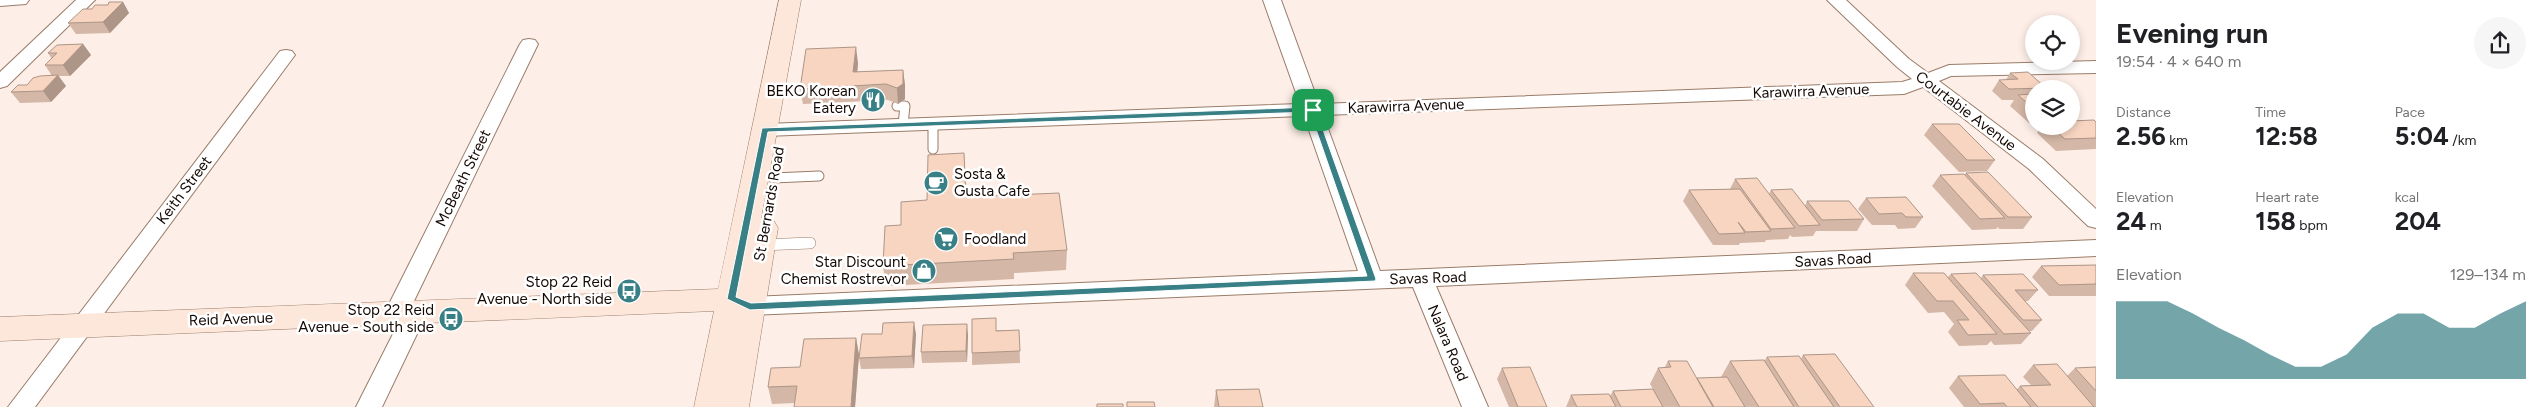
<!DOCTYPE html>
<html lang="en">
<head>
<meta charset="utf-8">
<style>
  :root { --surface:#fff; --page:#f6f6f6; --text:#202124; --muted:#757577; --accent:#388086 }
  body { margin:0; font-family:Figtree,sans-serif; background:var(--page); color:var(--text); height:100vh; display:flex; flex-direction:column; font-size:19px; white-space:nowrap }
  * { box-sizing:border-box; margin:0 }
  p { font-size:16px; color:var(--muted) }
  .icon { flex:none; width:28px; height:28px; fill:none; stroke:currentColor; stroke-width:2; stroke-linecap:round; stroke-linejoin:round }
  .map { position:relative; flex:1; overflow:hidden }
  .side { display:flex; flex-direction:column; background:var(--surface); width:450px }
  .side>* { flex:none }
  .controls { position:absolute; left:2025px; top:15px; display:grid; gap:10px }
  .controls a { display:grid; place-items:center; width:55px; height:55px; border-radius:50%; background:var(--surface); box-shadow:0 2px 8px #0003; font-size:25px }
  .pin { position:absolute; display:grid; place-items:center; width:42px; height:42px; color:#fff; margin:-21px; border-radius:10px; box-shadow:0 2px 8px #0006 }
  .round { display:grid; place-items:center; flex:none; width:52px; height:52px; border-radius:26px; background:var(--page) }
  .headline { display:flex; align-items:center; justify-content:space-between; height:85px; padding:0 20px }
  h1 { font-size:28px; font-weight:700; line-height:38px }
  .stats { display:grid; grid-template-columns:repeat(3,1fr); gap:8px; height:85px; padding:5px 20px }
  .stats div { display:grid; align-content:center }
  .stats b { font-size:25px; font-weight:700 }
  .stats small { font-size:14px; font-weight:400 }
  .stats p { font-size:14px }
  .chart { height:140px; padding:10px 20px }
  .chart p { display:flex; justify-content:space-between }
  .chart svg { width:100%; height:90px; margin-top:5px; fill:var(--accent); opacity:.7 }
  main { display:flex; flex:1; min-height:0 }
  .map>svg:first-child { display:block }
</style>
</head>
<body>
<main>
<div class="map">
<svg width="2096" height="407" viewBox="0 0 2096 407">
  <rect width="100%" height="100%" fill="#fdefe7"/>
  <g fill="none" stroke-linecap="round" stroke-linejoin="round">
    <defs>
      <path id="lane-far1" d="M897,106h8l-2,18
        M933,123v26
        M773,178l46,-2"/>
      <path id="lane" d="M762,245l48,-2"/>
      <path id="street" d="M0,0h29l-3,4 -26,2z
        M76,0h19l-88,86 -7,2v-16z
        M1263,0h18l38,104 583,-22 10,-3 -15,-12 -70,-67h19l63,59 19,14 21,-8 147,-4v12l-145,3 -12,5 104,78 53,50v19l-8,-2 -59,-57 -106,-82 -19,7 -581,21 57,156 716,-31v16l-660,30 52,121h-26l-49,-120 -663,28 -20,-7 -4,-6 4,-6 8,-3 13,4 607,-26 -54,-155 -539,20 -7,-2 -3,-4 3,-4 7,-2 535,-20z
        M529,39l6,1 3,4 -125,259 11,2 4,6 -46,96h-26l44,-87 -11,-2 -4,-6 135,-268 3,-4z
        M286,50l6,1 3,4 -3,4 -257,348h-27l272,-356z"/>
      <path id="secondary" d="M779,0h22l-40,219 13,2 4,7 -29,179h-55l20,-96 -714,30v-24l718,-28z"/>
    </defs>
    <use href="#lane-far1" stroke="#9a7c69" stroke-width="11"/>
    <use href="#lane" stroke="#9a7c69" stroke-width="12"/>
    <use href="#street" stroke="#9a7c69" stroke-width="2"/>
    <use href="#secondary" stroke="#9a7c69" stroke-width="1"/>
    <use href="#lane-far1" stroke="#fff" stroke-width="9"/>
    <use href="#lane" stroke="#fff" stroke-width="11"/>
    <use href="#street" fill="#fff" fill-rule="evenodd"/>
    <use href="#secondary" fill="#fde7da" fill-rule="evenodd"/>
  </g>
  <path fill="#d4b7a6" d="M123,2l6,11 -19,20 -34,1 -8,-11 24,-14z
    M83,44l8,11 -21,21h-12l8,10 -15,16 -31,1 -9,-11 16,-7 25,-9 -7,-11 7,-6 -4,-6z
    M858,63l-1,9 46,-2 2,15v14l-7,5 -10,-4 -85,4 -3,-15z
    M2010,73l24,16v34h-5l-19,-17 4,-6h-12l-10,-9 7,-11h7z
    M2096,122v27l-40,2 -19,-18 4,-7h30z
    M1932,124l63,36 -8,11 -28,1 -35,-37z
    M964,153l3,44 100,53 -1,20 -52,3v6l-128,7 -3,-20 18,-41 26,-25z
    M1966,173l66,44 -9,12h-24l-1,-2 -2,2 -24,1 -40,-44 8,-11h24z
    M1735,179l34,15 2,-4 34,16 2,-5 57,18 -7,12h-41l-3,5 -21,1 -2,-2 -2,4 -22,1 -1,2 -25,1 -1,2h-26l-30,-44 6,-11 41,-1z
    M1866,198l57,19 -8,11 -17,1 -3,-4h-23l-14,-16z
    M2096,265v31h-47l-17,-19 9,-11z
    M1913,273l35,4 3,-3 30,4 2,-3 55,15 -10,11h-3l17,19 -10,11h-3l2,2 -10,11 -27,1 -3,-4 -4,4 -28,1 -11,-14 6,-8 -10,-12 -16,1 -23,-28z
    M997,330h22l1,33 -48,2v-12z
    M916,334l-2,34 -53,1 -2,-11z
    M968,335l-1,27 -45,1 -1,-11z
    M856,338l3,17 -4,52h-61l1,-4 -23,1 -4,-17z
    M1803,355l71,52h-308l5,-12 39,1 3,-5 40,-2 -3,-5 8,-16 7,-1 3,-6 29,18 24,-2 9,-16h34l3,-4 34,2z
    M2033,365l34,11 8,-8 21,-1v40h-132l-15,-19 9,-12 59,13 3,-3 11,-1 -8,-8z
    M1502,368l45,39h-38l-12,-28z
    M1216,390l47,17h-49z"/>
  <path fill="#ad9587" d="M123,2l6,11 -19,20 -7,-11z
    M83,44l8,11 -21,21 -7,-11z
    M856,47l2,16 -2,24 -3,-15z
    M903,70l2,15v14l-7,5 -1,-16z
    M58,75l8,11 -15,16 -8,-11z
    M914,322l2,12 -2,34 -2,-12z
    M967,324l1,11 -1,27 -1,-11z
    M856,338l3,17 -4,52h-4z"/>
  <path fill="#f7d5c1" stroke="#ad9587" d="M109,2h14l-20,20 -35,1 15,-14h9l3,-4h13z
    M83,44l-20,21h-18l12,-12h-9l9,-8z
    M856,47l-3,25 50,-2v14l-6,4 -11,-4 -86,5 6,-40z
    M2028,72l18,16 -37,1 -10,-9 19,-1 -8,-6z
    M58,75l-15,16 -32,1 7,-7h9l6,-7 7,-2z
    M2033,94l1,1v14l-16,-14z
    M2094,120l2,2v16l-31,1 -15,-13h21v-5z
    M1932,124h27l36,36h-28z
    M964,153l2,44 93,-4 8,57 -54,3 1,6 -131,7 2,-40 16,-1v-23l26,-2 1,-45z
    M1988,172l44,45h-24l-42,-44z
    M1964,174l41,44 -25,1 -40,-44z
    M1757,178l38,50 -24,1 -36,-50z
    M1740,189l31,42 -25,1 -8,-10 7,11 -26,1 -30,-44z
    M1792,189l28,36 -21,1 -28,-36z
    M1906,197l17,20h-17l-4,-4 -23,1 -13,-16z
    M1807,201h42l15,18 -42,1z
    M2096,265v19l-37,1 -18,-19z
    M1913,273h31l53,61 -29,1 -11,-15h12l-16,-19h-16z
    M1976,273l55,60 -27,1 -53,-60z
    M2023,274l15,16h-23l27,30h-19l-40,-45z
    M996,318v13l23,-1 1,21 -48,2v-34z
    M914,322l-2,34 -53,2 3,-24h20l1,-11z
    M967,324l-1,27 -45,1 2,-27z
    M856,338l-5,69h-57l3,-21 -29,1 3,-19 29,-1 4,-28z
    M1835,354l39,53h-34l-37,-52z
    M1799,356l35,51h-35l-32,-50z
    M1764,360l30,47h-35l-29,-46z
    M1668,361h19l26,46h-33l-22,-39 13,-1z
    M2057,364l37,43h-56l-18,-21 31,-1 -18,-20z
    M1530,367l17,40h-29l-16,-39z
    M2096,367v24l-21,-23z
    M2005,375l26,32h-24l-3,-4 -24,1 -22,-28z
    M1727,377l18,30h-31l-17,-29z
    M1259,389l4,18h-44l-3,-17z
    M1653,389l10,18h-42l-8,-16z
    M1609,394l7,13h-39l-6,-12z
    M1127,402h27l1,5h-28z
    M1097,404h26v3h-26z"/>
  <path fill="#388086" stroke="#fff" fill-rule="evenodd" d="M1313,107l3,3 60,169 -1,2 -625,29 -23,-11 35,-171zM1310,112l57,164 -616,27 -15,-6 32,-165z"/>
  <defs>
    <symbol id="restaurant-disc" viewBox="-11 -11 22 22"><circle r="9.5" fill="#388086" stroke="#fff"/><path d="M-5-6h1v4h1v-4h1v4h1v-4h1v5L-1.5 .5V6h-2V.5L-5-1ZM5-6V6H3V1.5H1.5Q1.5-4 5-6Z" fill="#fff"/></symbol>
    <symbol id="cafe-disc" viewBox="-11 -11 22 22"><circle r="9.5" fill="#388086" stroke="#fff"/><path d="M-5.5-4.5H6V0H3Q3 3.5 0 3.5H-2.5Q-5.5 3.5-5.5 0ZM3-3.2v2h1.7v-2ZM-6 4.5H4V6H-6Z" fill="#fff"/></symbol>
    <symbol id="supermarket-disc" viewBox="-11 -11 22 22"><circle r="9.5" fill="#388086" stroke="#fff"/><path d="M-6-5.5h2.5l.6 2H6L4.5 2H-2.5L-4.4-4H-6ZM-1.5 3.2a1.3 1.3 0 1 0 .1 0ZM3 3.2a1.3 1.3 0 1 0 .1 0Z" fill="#fff"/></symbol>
    <symbol id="shop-disc" viewBox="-11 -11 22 22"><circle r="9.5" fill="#388086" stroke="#fff"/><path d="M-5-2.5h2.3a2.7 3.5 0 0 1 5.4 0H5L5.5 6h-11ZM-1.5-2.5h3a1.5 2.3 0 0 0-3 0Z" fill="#fff"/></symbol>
    <symbol id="bus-disc" viewBox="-11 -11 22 22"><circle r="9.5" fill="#388086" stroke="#fff"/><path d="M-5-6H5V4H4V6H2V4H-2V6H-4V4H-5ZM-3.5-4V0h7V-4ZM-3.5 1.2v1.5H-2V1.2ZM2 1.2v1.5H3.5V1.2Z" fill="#fff"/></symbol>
  </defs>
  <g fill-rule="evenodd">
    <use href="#restaurant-disc" x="859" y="86" width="28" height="28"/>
    <use href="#cafe-disc" x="922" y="169" width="28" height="28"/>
    <use href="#supermarket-disc" x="932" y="225" width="28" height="28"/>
    <use href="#shop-disc" x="910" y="257" width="28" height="28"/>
    <use href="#bus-disc" x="615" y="277" width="28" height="28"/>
    <use href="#bus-disc" x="437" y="305" width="28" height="28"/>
  </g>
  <g text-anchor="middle" stroke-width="5" stroke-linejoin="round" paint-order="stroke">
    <g font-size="15" fill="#130804" stroke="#fff" text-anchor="end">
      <text x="856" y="96">BEKO Korean<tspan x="856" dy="17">Eatery</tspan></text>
      <text x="954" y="179" text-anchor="start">Sosta &amp;<tspan x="954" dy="17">Gusta Cafe</tspan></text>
      <text x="964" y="244" text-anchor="start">Foodland</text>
      <text x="906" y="267">Star Discount<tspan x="906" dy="17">Chemist Rostrevor</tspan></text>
      <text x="612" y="287">Stop 22 Reid<tspan x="612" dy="17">Avenue - North side</tspan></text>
      <text x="434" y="315">Stop 22 Reid<tspan x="434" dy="17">Avenue - South side</tspan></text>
    </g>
    <g font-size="15" fill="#130804" stroke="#fff">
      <text transform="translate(1811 91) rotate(-2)" y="5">Karawirra Avenue</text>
      <text transform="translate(1406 106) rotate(-2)" y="5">Karawirra Avenue</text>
      <text transform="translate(1966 111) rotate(37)" y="5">Courtabie Avenue</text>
      <text transform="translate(463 178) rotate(-64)" y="5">McBeath Street</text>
      <text transform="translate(184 190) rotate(-53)" y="5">Keith Street</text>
      <text transform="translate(769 204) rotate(-80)" y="5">St Bernards Road</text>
      <text transform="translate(1833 260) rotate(-3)" y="5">Savas Road</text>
      <text transform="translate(1428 278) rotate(-2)" y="5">Savas Road</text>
      <text transform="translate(231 319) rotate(-2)" y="5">Reid Avenue</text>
      <text transform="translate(1448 343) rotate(67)" y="5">Nalara Road</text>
    </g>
  </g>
</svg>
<div class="controls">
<a><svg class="icon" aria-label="locate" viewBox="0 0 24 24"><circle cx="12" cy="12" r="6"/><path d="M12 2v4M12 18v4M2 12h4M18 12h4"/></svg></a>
<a><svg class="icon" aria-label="layers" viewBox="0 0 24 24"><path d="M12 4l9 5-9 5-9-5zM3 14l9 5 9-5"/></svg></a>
</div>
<div class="pin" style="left:1313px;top:110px;background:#1e9e55"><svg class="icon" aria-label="arrive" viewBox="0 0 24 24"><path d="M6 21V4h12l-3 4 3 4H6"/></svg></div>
</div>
<section class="side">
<div class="headline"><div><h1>Evening run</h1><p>19:54 · 4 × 640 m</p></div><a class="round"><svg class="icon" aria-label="share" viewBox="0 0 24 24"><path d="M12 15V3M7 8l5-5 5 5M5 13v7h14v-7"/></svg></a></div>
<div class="stats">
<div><p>Distance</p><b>2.56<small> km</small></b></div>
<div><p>Time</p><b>12:58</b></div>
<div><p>Pace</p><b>5:04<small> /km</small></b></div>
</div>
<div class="stats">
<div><p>Elevation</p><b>24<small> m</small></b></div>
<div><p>Heart rate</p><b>158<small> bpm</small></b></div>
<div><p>kcal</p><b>204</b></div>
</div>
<div class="chart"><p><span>Elevation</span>129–134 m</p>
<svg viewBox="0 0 160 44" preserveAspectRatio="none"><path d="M0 44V6L10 6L20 6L30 12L40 19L50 25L60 32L70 38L80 38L90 32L100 19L110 12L120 12L130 19L140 19L150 12L160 6V44z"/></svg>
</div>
</section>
</main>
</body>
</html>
